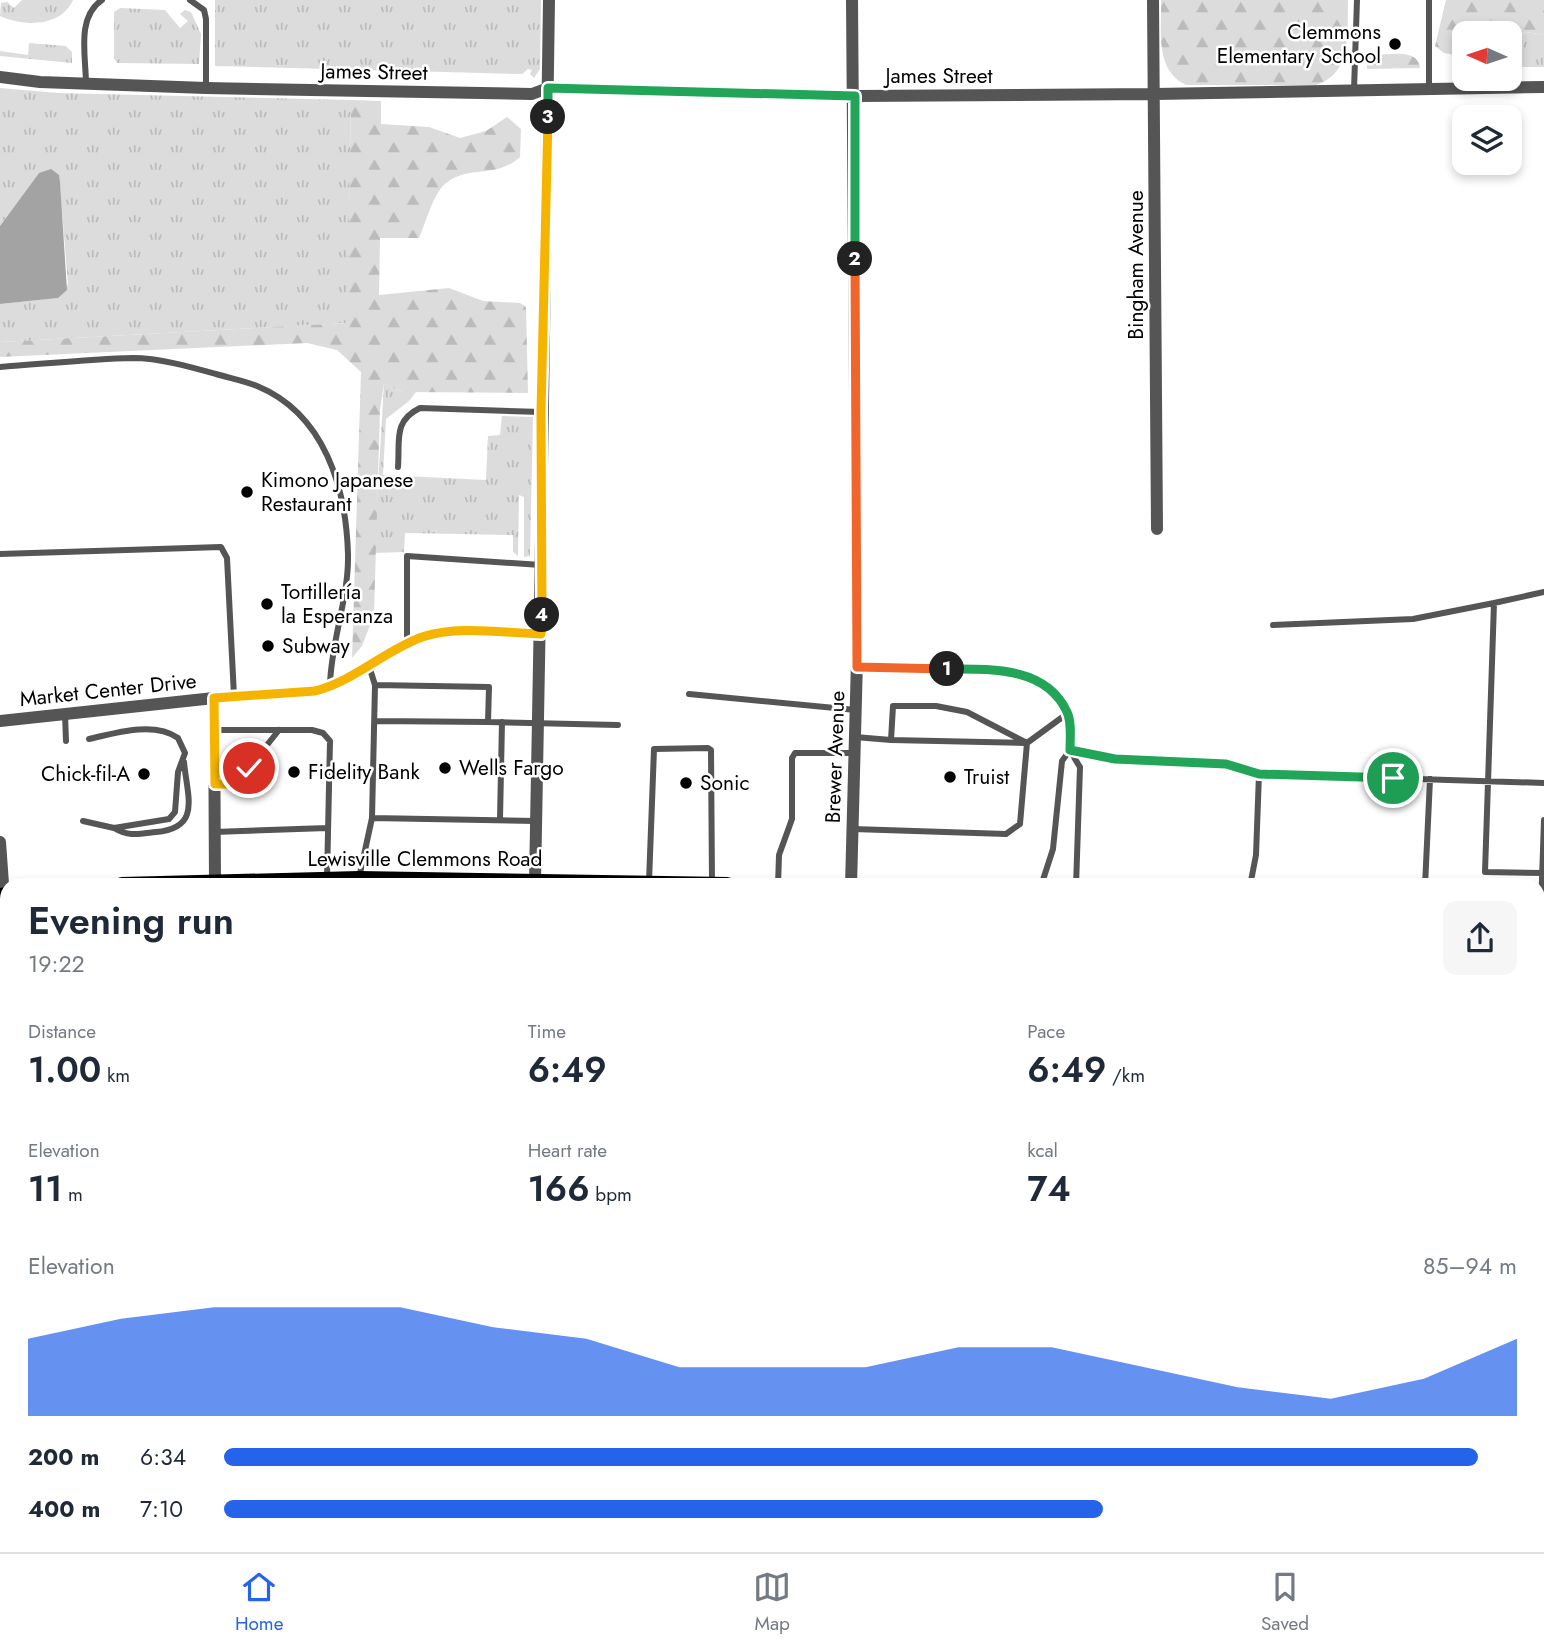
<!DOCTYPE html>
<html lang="en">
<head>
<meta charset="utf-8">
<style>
  :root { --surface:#fff; --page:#f6f6f7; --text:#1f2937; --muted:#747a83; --line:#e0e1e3; --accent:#2563eb }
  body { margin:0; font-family:Jost,sans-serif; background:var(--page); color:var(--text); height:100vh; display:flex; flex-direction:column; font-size:26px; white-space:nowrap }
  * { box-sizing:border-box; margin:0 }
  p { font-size:23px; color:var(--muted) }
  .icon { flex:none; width:38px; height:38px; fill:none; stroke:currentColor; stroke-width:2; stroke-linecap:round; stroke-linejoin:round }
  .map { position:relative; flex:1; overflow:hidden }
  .drawer { position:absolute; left:0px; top:878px; width:1545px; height:674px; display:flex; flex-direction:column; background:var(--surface); border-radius:21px 21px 0 0; box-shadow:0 4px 10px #0003 }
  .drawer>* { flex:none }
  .needle { width:46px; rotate:273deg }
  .buttons { position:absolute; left:1452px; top:21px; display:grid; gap:14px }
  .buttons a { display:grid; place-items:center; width:70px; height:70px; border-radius:14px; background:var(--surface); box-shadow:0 4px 10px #0003; font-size:35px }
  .pin { position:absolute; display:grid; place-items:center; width:60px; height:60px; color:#fff; margin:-30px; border:4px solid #fff; border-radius:50%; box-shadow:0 2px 7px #0007 }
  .km { position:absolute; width:35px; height:35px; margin:-18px; border-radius:50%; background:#222; color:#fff; font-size:19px; line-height:35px; text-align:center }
  .round { display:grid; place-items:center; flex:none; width:74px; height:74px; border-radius:14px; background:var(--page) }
  .overview { display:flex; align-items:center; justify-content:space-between; height:119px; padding:0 28px }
  h1 { font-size:38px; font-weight:600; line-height:52px }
  .metrics { display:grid; grid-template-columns:repeat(3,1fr); gap:10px; height:119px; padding:7px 28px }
  .metrics div { display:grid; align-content:center }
  .metrics b { font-size:35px; font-weight:600 }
  .metrics small { font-size:19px; font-weight:400 }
  .metrics p { font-size:19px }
  .chart { height:196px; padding:14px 28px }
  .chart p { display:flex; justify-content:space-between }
  .chart svg { width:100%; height:126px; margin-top:7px; fill:var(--accent); opacity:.7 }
  ul { padding:0 28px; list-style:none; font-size:23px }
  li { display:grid; grid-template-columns:112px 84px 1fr; align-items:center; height:52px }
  li i { height:18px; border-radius:9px; background:var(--accent) }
  .tab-bar { display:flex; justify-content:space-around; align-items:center; height:98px; border-top:2px solid var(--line); background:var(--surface); font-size:19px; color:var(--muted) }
  .tab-bar a { display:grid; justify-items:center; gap:4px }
  .tab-bar .current { color:var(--accent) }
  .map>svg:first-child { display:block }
</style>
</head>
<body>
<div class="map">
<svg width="1544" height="1552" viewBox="0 0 1544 1552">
  <defs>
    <pattern id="grass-tufts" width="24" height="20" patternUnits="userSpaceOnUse" patternTransform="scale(1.75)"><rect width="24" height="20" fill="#dcdcdc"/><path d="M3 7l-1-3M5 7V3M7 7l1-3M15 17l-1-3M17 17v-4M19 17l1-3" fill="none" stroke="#bbb"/></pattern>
    <pattern id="forest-firs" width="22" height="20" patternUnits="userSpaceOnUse" patternTransform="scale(1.75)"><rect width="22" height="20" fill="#dcdcdc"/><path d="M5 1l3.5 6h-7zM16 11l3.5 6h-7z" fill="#bbb"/></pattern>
  </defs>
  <rect width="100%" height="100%" fill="#fff"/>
  <path fill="url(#grass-tufts)" d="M22,0h51c-12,27 -49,27 -73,16l1,-13 6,-1 7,6z
    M215,0h326l-1,69 -6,9 -4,-4 2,-4 -4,-1 -6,5 -307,-8z
    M120,8l45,2 15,18 8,-7 -8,-7 5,-4 6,2 10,22 -2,30 -82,-1 -3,-5v-46z
    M1526,32l18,3v32h-34v-27z
    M29,43l37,3 6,6v11l-72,-7v-5l28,4z
    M0,88l58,5 293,7 -3,223 -348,19v-38l58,-6 10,-14 -9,-109 -20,-2 -39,53z
    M384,384l18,8h14l-7,9 -23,18 -3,56 103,5 2,-44 12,-1 2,-19 31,1 -3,139 -6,1v-60l-5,-2 -1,61 -5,-4v-17l-108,-2 -1,19 -30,1z"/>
  <path fill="url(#forest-firs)" d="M1161,0h187c-1,33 5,73 -32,85h-130c-32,-16 -24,-54 -25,-85z
    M1446,0h98v35l-18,-3 -16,8v-7h-45v24l-21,-4 -9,-7z
    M1375,55c15,0 43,-7 45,13l-53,1v-9z
    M351,100l30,1v23l48,3 31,11 26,-7 21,-14 14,12 -1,28c-26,23 -51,7 -75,27 -12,10 -19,39 -26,54h-39l-1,57 70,-7 34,13 37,2 6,4 2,86 -126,-1 -18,-8 -4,26 -6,205 -12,31 -10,12 9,-286 -24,-22 -30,-7 -307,14v-15l347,-19z
    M1538,1086h6v217h-6z
    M1538,1320h6v232h-157l7,-7h144z
    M741,1545h556l-1,7h-556z"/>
  <path fill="#a3a3a3" d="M51,169l8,6 1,7 7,108 -9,8 -58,6v-78l39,-53z"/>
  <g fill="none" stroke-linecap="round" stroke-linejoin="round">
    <path stroke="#555" stroke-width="6" d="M190,0l14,10 2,9v69
      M86,84c0,-27 -10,-67 16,-84
      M1429,89v-89
      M1354,90l3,-90
      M0,367c44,-3 89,-8 133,-9 26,0 58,9 83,16 14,4 29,7 41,12 68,28 89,102 91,168 1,44 -17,87 -18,131
      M398,467c2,-27 -5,-46 22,-59l121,4
      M0,554l221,-7 6,11 7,138
      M1273,625l140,-6 81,-16
      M407,643v-87l134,9
      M857,668c59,0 177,-16 209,43 6,10 2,25 4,37 2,6 6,13 10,19l-4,119
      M375,685l114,2 -1,35 130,3
      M689,694l167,16
      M65,714l1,27
      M375,721l113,1
      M214,730h98l11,3 7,8 -3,137
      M855,737l36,3 2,-34h43l31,6 60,31
      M891,740l134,3
      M263,750l16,-20
      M1070,750l45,9 111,5 33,10
      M214,784h22l13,-16
      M372,818l164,3
      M500,819l2,-97
      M83,821l31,7 55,-9 6,-7 3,-40 7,-19 -7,-15c-24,-17 -63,-5 -89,1
      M114,828c15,9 25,6 42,4 46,-4 31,-36 28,-70
      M853,829l153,5 14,-10 7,-81 41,-30
      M214,832l113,-4
      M1542,873l-57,-1 9,-269 50,-11
      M359,878l13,-60 3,-133 -6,-19
      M649,882l5,-133 54,-1 3,2 1,133
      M778,886l1,-31 13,-36v-61l3,-5h60
      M1041,886l12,-37 9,-88 8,-11
      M1250,886l6,-31 3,-81 285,9
      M1425,886l5,-107
      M1541,909l3,-89
      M1538,1313h6
      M3,1385l-1,46h5
      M609,1547l44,-2"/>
    <path stroke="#555" stroke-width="12" d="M1153,0l4,529
      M0,77l40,5 166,6 326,6 16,-6 307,8 300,-2 389,-7
      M214,698l1,184
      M0,721l214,-23 101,-7c39,-10 69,-40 107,-54 36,-12 82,-4 119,-4
      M0,842l5,70 -2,473h4
      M535,882c5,-294 12,-588 14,-882
      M851,886l6,-226 -5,-660
      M609,1552v-7"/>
    <path stroke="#000" stroke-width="18" d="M122,886l237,-6 368,6
      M0,897l7,-1
      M1538,909h6"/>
  </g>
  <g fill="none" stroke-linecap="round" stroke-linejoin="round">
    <defs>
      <path id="split-1" d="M947,669c42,0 99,-3 120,43 5,10 3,27 3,38l45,9 111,5 33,10 134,4"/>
      <path id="split-2" d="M855,259l2,408 90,2"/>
      <path id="split-3" d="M548,117v-29l307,8v163"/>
      <path id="split-4" d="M542,615l-1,-203 7,-295"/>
      <path id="split-5" d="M249,768l-13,16h-21l-1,-86 101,-7c39,-10 69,-40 107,-54 36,-12 82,-4 119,-3l1,-19"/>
    </defs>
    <use href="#split-1" stroke="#fff" stroke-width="14"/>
    <use href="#split-2" stroke="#fff" stroke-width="14"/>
    <use href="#split-3" stroke="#fff" stroke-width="14"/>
    <use href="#split-4" stroke="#fff" stroke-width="14"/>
    <use href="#split-5" stroke="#fff" stroke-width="14"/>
    <use href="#split-1" stroke="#22a559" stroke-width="9"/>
    <use href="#split-2" stroke="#f0652b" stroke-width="9"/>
    <use href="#split-3" stroke="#22a559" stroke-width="9"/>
    <use href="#split-4" stroke="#f5b400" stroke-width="9"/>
    <use href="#split-5" stroke="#f5b400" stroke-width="9"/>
  </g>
  <g fill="#000" stroke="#fff" stroke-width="2.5">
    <circle cx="1395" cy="44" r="7"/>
    <circle cx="247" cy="492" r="7"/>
    <circle cx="267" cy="604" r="7"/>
    <circle cx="268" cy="646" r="7"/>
    <circle cx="445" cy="768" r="7"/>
    <circle cx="294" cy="772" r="7"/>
    <circle cx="144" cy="774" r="7"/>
    <circle cx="950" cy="777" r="7"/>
    <circle cx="686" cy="783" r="7"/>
  </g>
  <g text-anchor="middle" stroke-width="5" stroke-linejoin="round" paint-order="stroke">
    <g font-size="21" fill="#000" stroke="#fff" text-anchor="start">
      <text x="1381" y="39" text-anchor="end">Clemmons<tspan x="1381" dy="24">Elementary School</tspan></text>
      <text x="261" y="487">Kimono Japanese<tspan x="261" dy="24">Restaurant</tspan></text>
      <text x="281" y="599">Tortillería<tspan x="281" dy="24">la Esperanza</tspan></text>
      <text x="282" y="653">Subway</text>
      <text x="459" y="775">Wells Fargo</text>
      <text x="308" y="779">Fidelity Bank</text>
      <text x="130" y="781" text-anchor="end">Chick-fil-A</text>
      <text x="964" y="784">Truist</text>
      <text x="700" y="790">Sonic</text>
    </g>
    <g font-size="21" fill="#000" stroke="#fff">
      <text transform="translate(374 72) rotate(1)" y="7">James Street</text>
      <text x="939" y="83">James Street</text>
      <text transform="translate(1136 265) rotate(-90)" y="7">Bingham Avenue</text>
      <text transform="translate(108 690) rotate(-6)" y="7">Market Center Drive</text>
      <text transform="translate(835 757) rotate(-88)" y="7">Brewer Avenue</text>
      <text x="425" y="866">Lewisville Clemmons Road</text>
    </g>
  </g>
</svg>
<div class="buttons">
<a><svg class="needle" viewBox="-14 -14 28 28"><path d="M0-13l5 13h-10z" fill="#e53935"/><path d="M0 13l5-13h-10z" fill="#747a83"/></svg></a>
<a><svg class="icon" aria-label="layers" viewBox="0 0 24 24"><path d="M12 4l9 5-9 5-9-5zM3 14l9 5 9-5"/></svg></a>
</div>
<div class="pin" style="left:1393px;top:778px;background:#1e9e55"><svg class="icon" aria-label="arrive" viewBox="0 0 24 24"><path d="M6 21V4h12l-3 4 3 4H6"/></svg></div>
<div class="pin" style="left:249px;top:768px;background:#d93025"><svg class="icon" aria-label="check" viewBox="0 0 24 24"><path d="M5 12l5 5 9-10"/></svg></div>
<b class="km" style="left:947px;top:669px">1</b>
<b class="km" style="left:855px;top:259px">2</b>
<b class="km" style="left:548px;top:117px">3</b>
<b class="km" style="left:542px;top:615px">4</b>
<section class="drawer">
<div class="overview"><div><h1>Evening run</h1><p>19:22</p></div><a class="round"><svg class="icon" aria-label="share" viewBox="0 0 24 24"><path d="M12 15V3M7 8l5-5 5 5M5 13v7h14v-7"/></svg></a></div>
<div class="metrics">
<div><p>Distance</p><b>1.00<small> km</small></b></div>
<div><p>Time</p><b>6:49</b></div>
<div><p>Pace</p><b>6:49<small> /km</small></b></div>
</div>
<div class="metrics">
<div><p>Elevation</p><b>11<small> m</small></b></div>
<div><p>Heart rate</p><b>166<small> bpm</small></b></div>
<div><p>kcal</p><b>74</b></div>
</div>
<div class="chart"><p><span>Elevation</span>85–94 m</p>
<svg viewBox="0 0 160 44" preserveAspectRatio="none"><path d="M0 44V17L10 10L20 6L30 6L40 6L50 13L60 17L70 27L80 27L90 27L100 20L110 20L120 27L130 34L140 38L150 31L160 17V44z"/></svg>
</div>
<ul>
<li><b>200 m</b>6:34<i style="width:97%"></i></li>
<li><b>400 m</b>7:10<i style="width:68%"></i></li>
</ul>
</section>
</div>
<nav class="tab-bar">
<a class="current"><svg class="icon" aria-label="home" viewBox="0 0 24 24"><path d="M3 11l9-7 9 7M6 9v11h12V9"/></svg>Home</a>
<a><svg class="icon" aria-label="map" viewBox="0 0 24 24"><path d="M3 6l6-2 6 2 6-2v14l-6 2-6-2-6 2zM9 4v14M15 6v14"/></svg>Map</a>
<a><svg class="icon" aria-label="saved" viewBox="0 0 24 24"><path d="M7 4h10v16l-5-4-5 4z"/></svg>Saved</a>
</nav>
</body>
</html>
